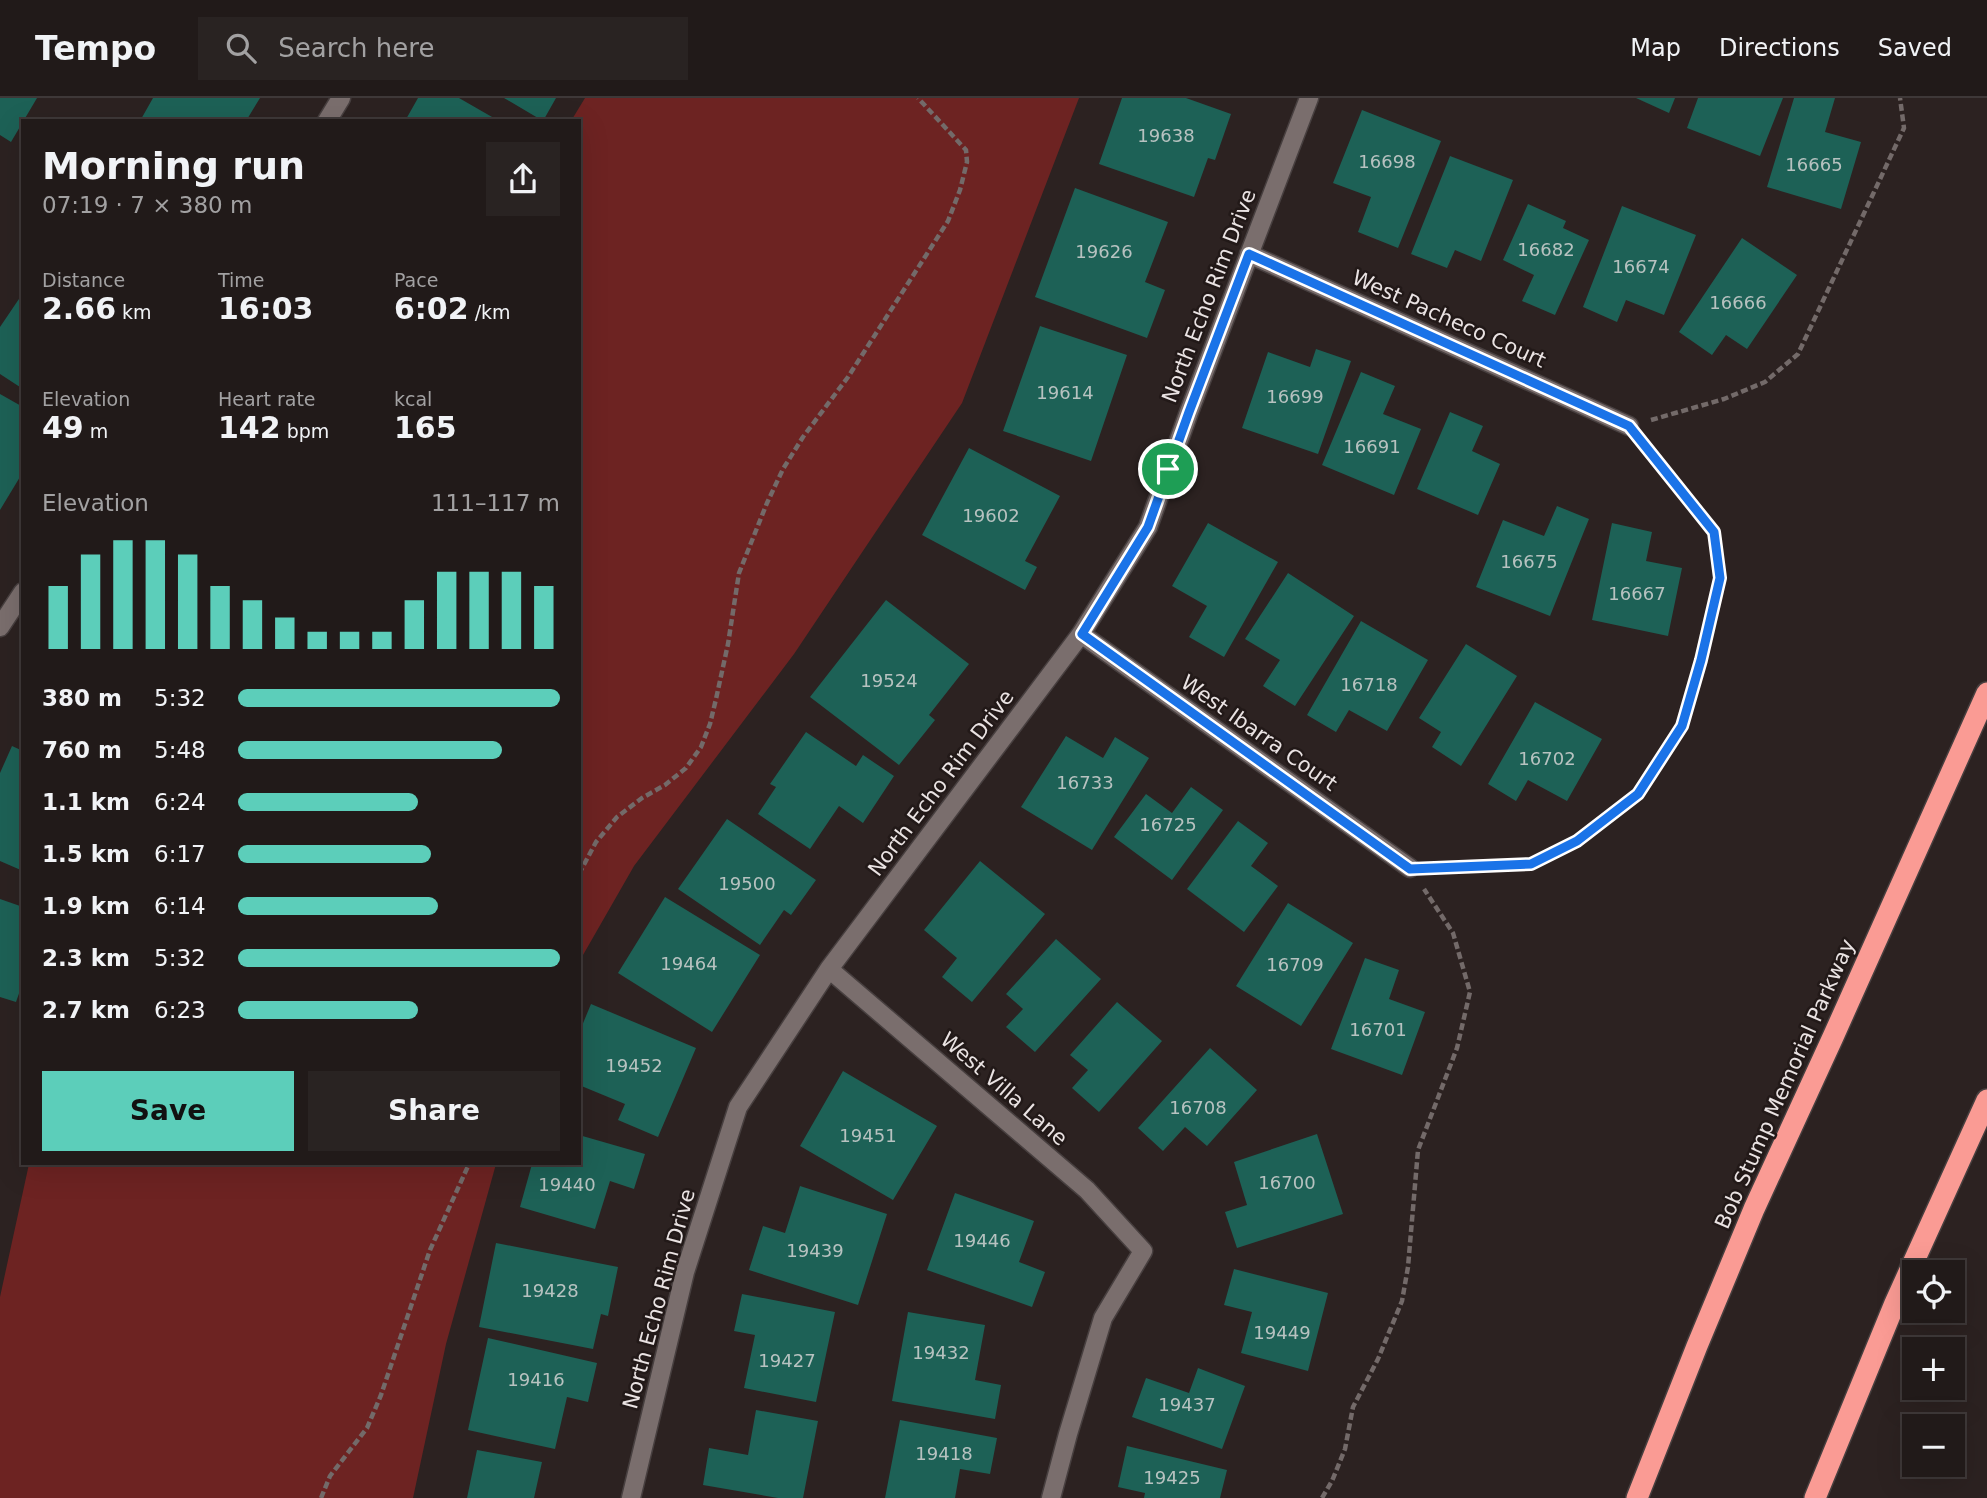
<!DOCTYPE html>
<html lang="en">
<head>
<meta charset="utf-8">
<style>
  :root { --surface:#211a19; --page:#292322; --text:#f1f3f6; --muted:#a2a1a2; --line:#3e3838; --accent:#5cceba }
  body { margin:0; font-family:"DejaVu Sans",sans-serif; background:var(--page); color:var(--text); height:100vh; display:flex; flex-direction:column; font-size:26px; white-space:nowrap }
  * { box-sizing:border-box; margin:0 }
  p { font-size:23px; color:var(--muted) }
  .icon { flex:none; width:38px; height:38px; fill:none; stroke:currentColor; stroke-width:2; stroke-linecap:round; stroke-linejoin:round }
  .map { position:relative; flex:1; overflow:hidden }
  .details { position:absolute; left:21px; top:21px; width:560px; height:1046px; display:flex; flex-direction:column; background:var(--surface); border-radius:0px; box-shadow:0 7px 28px #0002,0 0 0 2px var(--line) }
  .details>* { flex:none }
  .controls { position:absolute; left:1902px; top:1162px; display:grid; gap:14px }
  .controls a { display:grid; place-items:center; width:63px; height:63px; border-radius:0px; background:var(--surface); box-shadow:0 7px 28px #0002,0 0 0 2px var(--line); font-size:35px }
  .pin { position:absolute; display:grid; place-items:center; width:60px; height:60px; color:#fff; margin:-30px; border:4px solid #fff; border-radius:50%; box-shadow:0 2px 7px #0007 }
  .round { display:grid; place-items:center; flex:none; width:74px; height:74px; border-radius:0px; background:var(--page) }
  .overview { display:flex; align-items:center; justify-content:space-between; height:119px; padding:0 21px }
  h1 { font-size:38px; font-weight:700; line-height:52px }
  .metrics { display:grid; grid-template-columns:repeat(3,1fr); gap:10px; height:119px; padding:7px 21px }
  .metrics div { display:grid; align-content:center }
  .metrics b { font-size:30px; font-weight:700 }
  .metrics small { font-size:19px; font-weight:400 }
  .metrics p { font-size:19px }
  .chart { height:196px; padding:14px 21px }
  .chart p { display:flex; justify-content:space-between }
  .chart svg { width:100%; height:126px; margin-top:7px; stroke:var(--accent); stroke-width:6 }
  .cta { display:flex; gap:14px; margin-top:auto; padding:14px 21px }
  .cta a { flex:1; height:80px; border-radius:0px; background:var(--accent); color:#111; font-size:28px; font-weight:700; line-height:80px; text-align:center }
  .cta a+a { background:var(--page); color:var(--text) }
  ul { padding:0 21px; list-style:none; font-size:23px }
  li { display:grid; grid-template-columns:112px 84px 1fr; align-items:center; height:52px }
  li i { height:18px; border-radius:9px; background:var(--accent) }
  header { display:flex; align-items:center; gap:42px; box-sizing:border-box; height:98px; padding:0 35px; background:var(--surface); border-bottom:2px solid var(--line) }
  header strong { font-size:33px }
  nav { display:flex; gap:38px; margin-inline-start:auto; font-size:24px }
  .search { width:490px; height:63px; background:var(--page); display:flex; align-items:center; gap:18px; box-sizing:border-box; padding:0 24px; border-radius:0px; color:var(--muted); font-size:26px }
  .map>svg:first-child { display:block }
</style>
</head>
<body>
<header>
<strong>Tempo</strong>
<div class="search"><svg class="icon" aria-label="search" viewBox="0 0 24 24"><circle cx="10" cy="10" r="6"/><path d="M15 15l6 6"/></svg>Search here</div>
<nav><a>Map</a><a>Directions</a><a>Saved</a></nav>
</header>
<div class="map">
<svg width="1987" height="1400" viewBox="0 0 1987 1400">
  <rect width="100%" height="100%" fill="#2c2221"/>
  <path fill="#6d2322" d="M585,0h494l-117,305 -168,251 -160,212 -55,96v-841h-8z
    M29,1066h467l-50,180 -33,154h-413v-201z"/>
  <path fill="#1d6156" d="M0,0h37l-26,44 -11,-7z
    M153,0h107l-14,23h-106z
    M418,0h41l40,23h-94z
    M504,0h52l-13,23z
    M1122,0h64l45,16 -16,46 -7,-2 -14,39 -95,-33z
    M1636,0h39l-6,15z
    M1698,0h85l-23,58 -73,-28z
    M1794,0h41l-10,34 36,10 -20,67 -74,-22z
    M1362,12l79,31 -43,107 -40,-16 13,-35 -38,-14z
    M1450,58l63,24 -32,81 -26,-11 -8,18 -36,-14z
    M1075,90l93,34 -23,60 20,8 -18,48 -112,-41z
    M1528,106l38,17 -3,7 26,12 -34,75 -33,-14 12,-26 -31,-15z
    M1622,108l74,29 -32,80 -38,-15 -9,22 -34,-15z
    M1742,140l55,37 -50,74 -21,-14 -14,20 -33,-23z
    M23,195v96l-23,-15v-47z
    M1040,228l87,29 -36,106 -88,-30z
    M1316,251l35,12 -33,93 -76,-26 26,-76 42,15z
    M1361,274l34,14 -12,28 38,15 -27,66 -72,-30z
    M0,296l23,13v65l-23,38z
    M1450,314l33,14 -11,25 28,13 -22,51 -61,-26z
    M969,350l91,48 -35,65 12,6 -12,23 -103,-55z
    M1557,408l32,13 -39,97 -74,-29 27,-67 41,16z
    M1208,425l70,39 -54,95 -35,-20 18,-31 -35,-20z
    M1612,425l40,9 -6,29 36,7 -14,68 -76,-16z
    M1288,475l66,43 -59,90 -32,-20 17,-26 -35,-21z
    M886,502l83,64 -40,51 6,5 -36,45 -89,-68z
    M1361,523l67,39 -41,71 -38,-21 -13,22 -29,-17z
    M1466,546l51,32 -56,90 -29,-19 9,-15 -22,-14z
    M1535,604l67,37 -35,62 -39,-21 -12,21 -28,-17z
    M806,634l50,34 7,-11 31,21 -31,47 -24,-17 -29,43 -52,-35 18,-27 -6,-3z
    M1066,638l37,22 12,-21 34,21 -57,92 -71,-43z
    M12,648l11,5v120l-23,-10v-88z
    M1191,689l32,23 -51,70 -58,-43 32,-43 26,19z
    M727,721l89,61 -25,35 -7,-5 -24,35 -82,-56z
    M1238,723l30,22 -17,23 27,20 -34,46 -57,-43z
    M980,763l65,53 -73,88 -30,-25 15,-19 -33,-28z
    M665,799l95,58 -48,77 -94,-59z
    M0,801l23,8v75l-7,20 -16,-5z
    M1288,805l65,40 -52,83 -65,-40z
    M1056,841l45,40 -66,73 -29,-25 17,-18 -17,-15z
    M1365,860l34,12 -10,29 36,13 -23,63 -71,-26z
    M1117,904l45,39 -63,71 -27,-24 16,-18 -18,-15z
    M591,906l105,44 -38,89 -40,-17 7,-16 -46,-19v-52z
    M1210,950l47,42 -50,56 -22,-19 -22,24 -25,-23z
    M843,973l94,55 -44,74 -93,-54z
    M1317,1036l26,80 -106,34 -12,-36 22,-7 -13,-43z
    M579,1037l66,19 -11,35 -24,-8 -15,48 -75,-22 12,-43h47z
    M800,1088l87,28 -29,91 -109,-35 14,-44 22,7z
    M955,1095l79,28 -15,41 26,10 -13,35 -105,-37z
    M496,1145l122,24 -10,49 -7,-2 -8,35 -114,-22z
    M1234,1171l94,24 -20,78 -67,-18 11,-41 -28,-7z
    M742,1196l93,18 -19,90 -72,-14 11,-53 -21,-4z
    M908,1214l77,13 -10,55 26,5 -6,34 -103,-18z
    M488,1240l109,25 -9,39 -21,-5 -12,52 -87,-19z
    M1198,1270l47,18 -23,63 -90,-32 14,-39 43,15z
    M756,1312l62,11 -15,77h-25l-75,-13 6,-37 39,7z
    M900,1322l97,18 -7,36 -30,-5 -5,29h-70z
    M1127,1348l100,24 -7,28h-76l1,-5 -27,-6z
    M477,1352l65,12 -8,36h-67z"/>
  <g fill="none" stroke-linecap="round" stroke-linejoin="round">
    <defs>
      <path id="minor" d="M327,23l14,-23
        M1249,156l380,172
        M0,529l23,-35
        M1081,536l329,234
        M829,871l258,221 56,61 -40,67 -35,116 -17,64
        M631,1400l54,-226 53,-165 91,-138 252,-335 67,-107 41,-115 120,-314"/>
      <path id="highway" d="M1637,1400l60,-152 57,-137 79,-172 154,-344
        M1815,1400l80,-195 92,-203"/>
    </defs>
    <use href="#minor" stroke="#473f3f" stroke-width="21"/>
    <use href="#highway" stroke="#473f3f" stroke-width="24"/>
    <path stroke="#736a69" stroke-width="4.5" stroke-dasharray="7 3.5" stroke-linecap="butt" d="M1651,322l73,-21 41,-17 33,-28 106,-226 -4,-30
      M1432,770l99,-4 46,-23 61,-47 44,-68 19,-66 19,-82 -6,-46 -69,-87
      M579,776l17,-32 21,-25 25,-19 23,-13 21,-17 15,-21 9,-23 6,-25 12,-55 11,-71 28,-70 16,-34 20,-32 45,-60 100,-156 12,-31 7,-28 -1,-12 -48,-52
      M321,1400l9,-22 37,-48 14,-33 49,-145 39,-86
      M1322,1400l10,-17 13,-32 8,-42 25,-48 24,-58 6,-34 10,-117 39,-102 13,-56 -17,-59 -29,-44"/>
    <use href="#minor" stroke="#7a6e6d" stroke-width="18"/>
    <use href="#highway" stroke="#fa9b94" stroke-width="21"/>
  </g>
  <g fill="none" stroke-linecap="round" stroke-linejoin="round">
    <defs>
      <path id="route" d="M1249,156l380,172 85,106 6,46 -19,82 -19,66 -44,68 -61,47 -46,23 -121,5 -328,-235 66,-107 41,-115z"/>
    </defs>
    <use href="#route" stroke="#fff" stroke-width="14"/>
    <use href="#route" stroke="#1a73e8" stroke-width="9"/>
  </g>
  <g text-anchor="middle" stroke-width="5" stroke-linejoin="round" paint-order="stroke">
    <g font-size="18" fill="#b7c2c0">
      <text x="1166" y="44">19638</text>
      <text x="1387" y="70">16698</text>
      <text x="1814" y="73">16665</text>
      <text x="1546" y="158">16682</text>
      <text x="1104" y="160">19626</text>
      <text x="1641" y="175">16674</text>
      <text x="1738" y="211">16666</text>
      <text x="1065" y="301">19614</text>
      <text x="1295" y="305">16699</text>
      <text x="1372" y="355">16691</text>
      <text x="991" y="424">19602</text>
      <text x="1529" y="470">16675</text>
      <text x="1637" y="502">16667</text>
      <text x="889" y="589">19524</text>
      <text x="1369" y="593">16718</text>
      <text x="1547" y="667">16702</text>
      <text x="1085" y="691">16733</text>
      <text x="1168" y="733">16725</text>
      <text x="747" y="792">19500</text>
      <text x="689" y="872">19464</text>
      <text x="1295" y="873">16709</text>
      <text x="1378" y="938">16701</text>
      <text x="634" y="974">19452</text>
      <text x="1198" y="1016">16708</text>
      <text x="868" y="1044">19451</text>
      <text x="1287" y="1091">16700</text>
      <text x="567" y="1093">19440</text>
      <text x="982" y="1149">19446</text>
      <text x="815" y="1159">19439</text>
      <text x="550" y="1199">19428</text>
      <text x="1282" y="1241">19449</text>
      <text x="941" y="1261">19432</text>
      <text x="787" y="1269">19427</text>
      <text x="536" y="1288">19416</text>
      <text x="1187" y="1313">19437</text>
      <text x="944" y="1362">19418</text>
      <text x="1172" y="1386">19425</text>
    </g>
    <g font-size="21" fill="#eae3e3" stroke="#221918">
      <text transform="translate(1209 198) rotate(-69)" y="7">North Echo Rim Drive</text>
      <text transform="translate(1449 221) rotate(24)" y="7">West Pacheco Court</text>
      <text transform="translate(1259 635) rotate(35)" y="7">West Ibarra Court</text>
      <text transform="translate(941 685) rotate(-53)" y="7">North Echo Rim Drive</text>
      <text transform="translate(1785 986) rotate(-66)" y="7">Bob Stump Memorial Parkway</text>
      <text transform="translate(1004 991) rotate(41)" y="7">West Villa Lane</text>
      <text transform="translate(659 1201) rotate(-75)" y="7">North Echo Rim Drive</text>
    </g>
  </g>
</svg>
<div class="controls">
<a><svg class="icon" aria-label="locate" viewBox="0 0 24 24"><circle cx="12" cy="12" r="6"/><path d="M12 2v4M12 18v4M2 12h4M18 12h4"/></svg></a>
<a>+</a>
<a>−</a>
</div>
<div class="pin" style="left:1168px;top:371px;background:#1e9e55"><svg class="icon" aria-label="arrive" viewBox="0 0 24 24"><path d="M6 21V4h12l-3 4 3 4H6"/></svg></div>
<section class="details">
<div class="overview"><div><h1>Morning run</h1><p>07:19 · 7 × 380 m</p></div><a class="round"><svg class="icon" aria-label="share" viewBox="0 0 24 24"><path d="M12 15V3M7 8l5-5 5 5M5 13v7h14v-7"/></svg></a></div>
<div class="metrics">
<div><p>Distance</p><b>2.66<small> km</small></b></div>
<div><p>Time</p><b>16:03</b></div>
<div><p>Pace</p><b>6:02<small> /km</small></b></div>
</div>
<div class="metrics">
<div><p>Elevation</p><b>49<small> m</small></b></div>
<div><p>Heart rate</p><b>142<small> bpm</small></b></div>
<div><p>kcal</p><b>165</b></div>
</div>
<div class="chart"><p><span>Elevation</span>111–117 m</p>
<svg viewBox="0 0 160 44" preserveAspectRatio="none"><path d="M5 44V22M15 44V11M25 44V6M35 44V6M45 44V11M55 44V22M65 44V27M75 44V33M85 44V38M95 44V38M105 44V38M115 44V27M125 44V17M135 44V17M145 44V17M155 44V22"/></svg>
</div>
<ul>
<li><b>380 m</b>5:32<i style="width:100%"></i></li>
<li><b>760 m</b>5:48<i style="width:82%"></i></li>
<li><b>1.1 km</b>6:24<i style="width:56%"></i></li>
<li><b>1.5 km</b>6:17<i style="width:60%"></i></li>
<li><b>1.9 km</b>6:14<i style="width:62%"></i></li>
<li><b>2.3 km</b>5:32<i style="width:100%"></i></li>
<li><b>2.7 km</b>6:23<i style="width:56%"></i></li>
</ul>
<div class="cta"><a>Save</a><a>Share</a></div>
</section>
</div>
</body>
</html>
